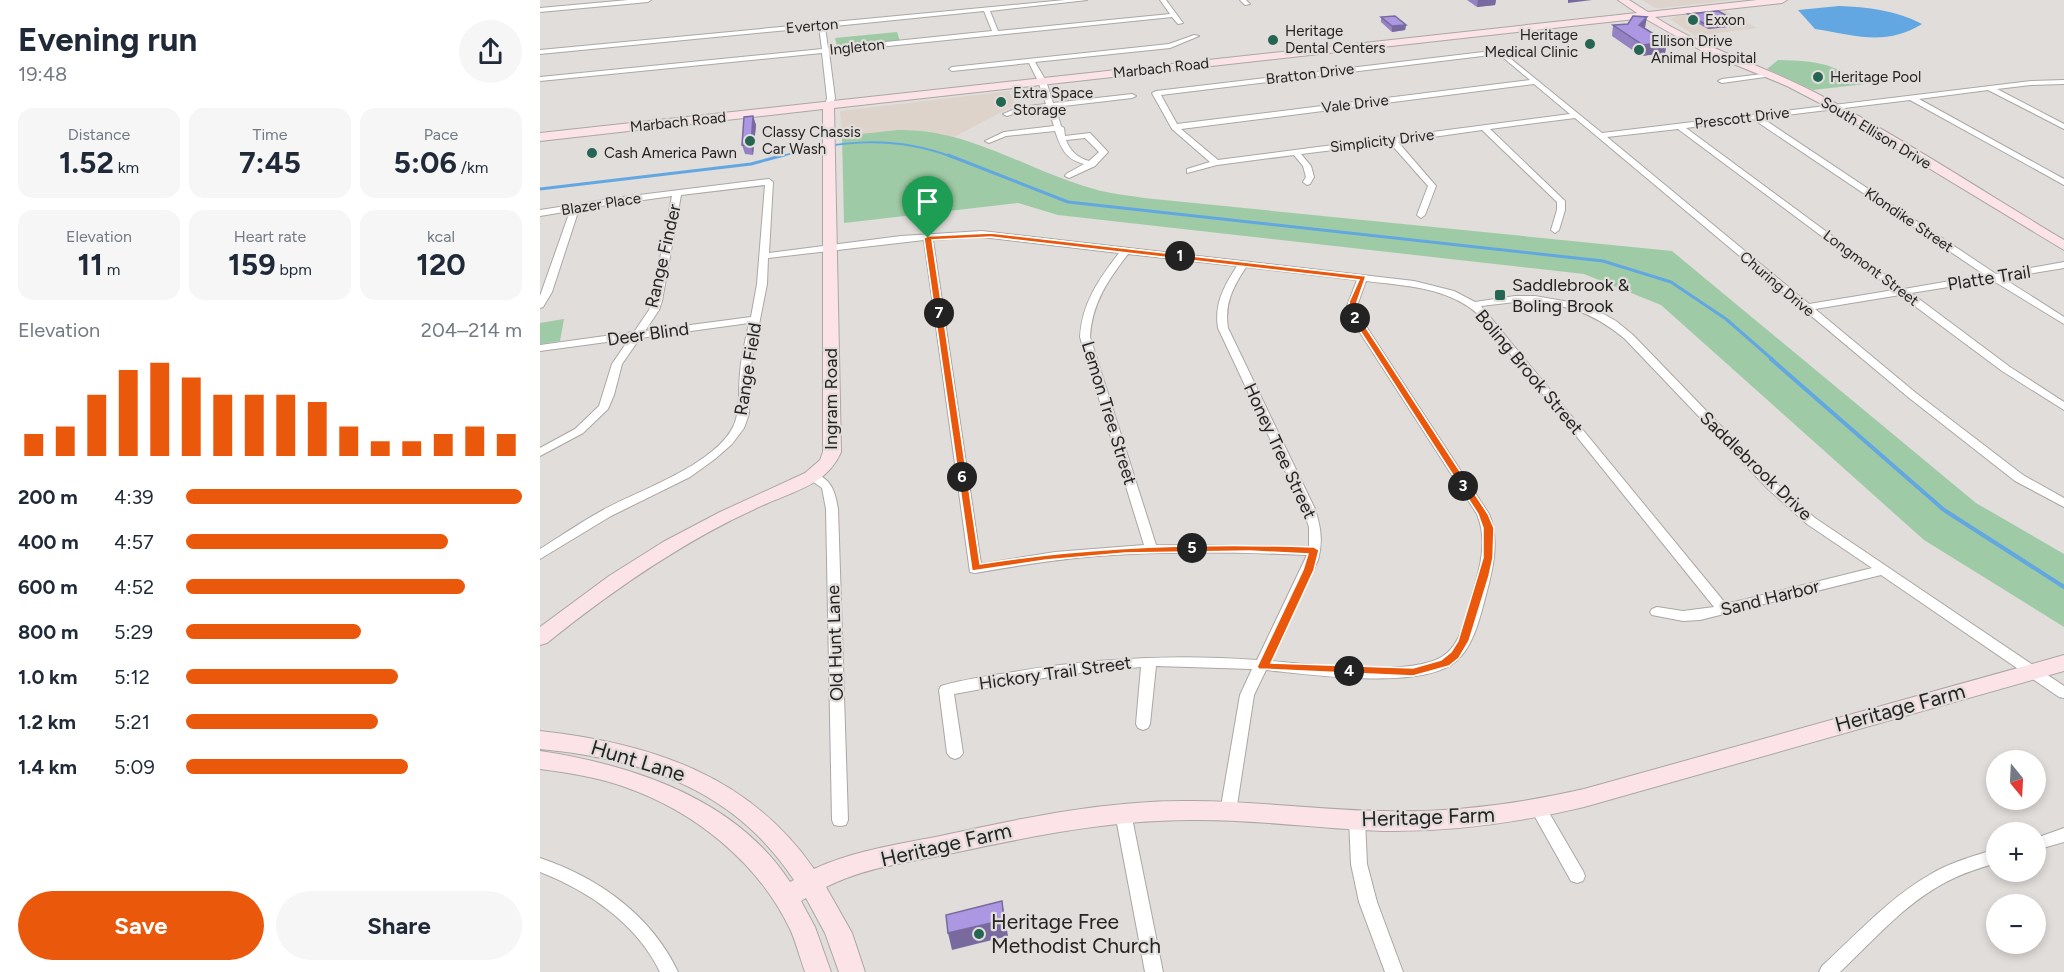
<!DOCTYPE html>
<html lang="en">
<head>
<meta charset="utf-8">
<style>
  :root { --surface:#fff; --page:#f6f6f7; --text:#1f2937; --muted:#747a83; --accent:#ea580c }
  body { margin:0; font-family:Figtree,sans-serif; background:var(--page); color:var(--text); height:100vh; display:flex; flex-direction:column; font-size:22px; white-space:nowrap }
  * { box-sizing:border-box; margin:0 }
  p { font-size:20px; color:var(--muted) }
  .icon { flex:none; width:33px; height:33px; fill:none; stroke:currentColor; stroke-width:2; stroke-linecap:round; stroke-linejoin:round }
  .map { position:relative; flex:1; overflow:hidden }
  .side { display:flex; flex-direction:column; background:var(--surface); width:540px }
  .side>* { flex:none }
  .needle { width:39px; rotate:162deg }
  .buttons { position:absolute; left:1446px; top:750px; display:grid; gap:12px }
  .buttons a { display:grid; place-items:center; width:60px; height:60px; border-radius:50%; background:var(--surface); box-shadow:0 3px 9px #0003; font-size:30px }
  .pin { position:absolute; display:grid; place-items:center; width:51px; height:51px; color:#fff; margin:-62px -26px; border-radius:50% 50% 50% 0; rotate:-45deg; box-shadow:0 0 6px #0007 }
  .pin .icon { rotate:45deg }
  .km { position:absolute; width:30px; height:30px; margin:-15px; border-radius:50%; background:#222; color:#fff; font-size:16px; line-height:30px; text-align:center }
  .round { display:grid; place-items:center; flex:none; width:63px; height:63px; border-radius:32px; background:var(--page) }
  .headline { display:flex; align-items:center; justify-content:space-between; height:102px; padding:0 18px }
  h1 { font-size:33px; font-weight:700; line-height:45px }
  .stats { display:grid; grid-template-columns:repeat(3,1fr); gap:9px; height:102px; padding:6px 18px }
  .stats div { display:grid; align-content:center; border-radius:15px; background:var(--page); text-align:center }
  .stats b { font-size:30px; font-weight:700 }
  .stats small { font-size:16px; font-weight:400 }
  .stats p { font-size:16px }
  .chart { height:168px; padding:12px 18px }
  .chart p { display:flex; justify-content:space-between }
  .chart svg { width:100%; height:108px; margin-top:6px; stroke:var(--accent); stroke-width:6 }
  .action { display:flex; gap:12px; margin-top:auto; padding:12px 18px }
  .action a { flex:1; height:69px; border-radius:36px; background:var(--accent); color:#fff; font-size:24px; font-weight:700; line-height:69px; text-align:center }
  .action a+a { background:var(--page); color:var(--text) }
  ul { padding:0 18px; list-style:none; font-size:20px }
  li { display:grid; grid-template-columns:96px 72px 1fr; align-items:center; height:45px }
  li i { height:15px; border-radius:8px; background:var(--accent) }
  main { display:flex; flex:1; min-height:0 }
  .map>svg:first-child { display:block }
</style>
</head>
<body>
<main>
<section class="side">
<div class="headline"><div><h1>Evening run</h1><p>19:48</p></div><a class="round"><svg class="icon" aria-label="share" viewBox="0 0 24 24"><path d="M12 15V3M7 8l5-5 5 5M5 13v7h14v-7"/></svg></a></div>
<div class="stats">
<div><p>Distance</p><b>1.52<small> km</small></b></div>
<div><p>Time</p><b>7:45</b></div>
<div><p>Pace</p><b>5:06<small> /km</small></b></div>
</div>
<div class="stats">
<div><p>Elevation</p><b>11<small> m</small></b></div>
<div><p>Heart rate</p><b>159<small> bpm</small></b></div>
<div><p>kcal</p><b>120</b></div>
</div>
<div class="chart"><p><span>Elevation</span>204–214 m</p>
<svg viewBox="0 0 160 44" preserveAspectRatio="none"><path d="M5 44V35M15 44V32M25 44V19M35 44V9M45 44V6M55 44V12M65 44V19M75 44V19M85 44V19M95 44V22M105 44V32M115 44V38M125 44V38M135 44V35M145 44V32M155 44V35"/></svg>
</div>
<ul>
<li><b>200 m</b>4:39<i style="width:100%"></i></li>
<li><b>400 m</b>4:57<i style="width:78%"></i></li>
<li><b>600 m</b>4:52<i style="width:83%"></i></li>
<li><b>800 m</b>5:29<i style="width:52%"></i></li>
<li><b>1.0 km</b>5:12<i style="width:63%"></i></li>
<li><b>1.2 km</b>5:21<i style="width:57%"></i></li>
<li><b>1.4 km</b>5:09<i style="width:66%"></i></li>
</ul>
<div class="action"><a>Save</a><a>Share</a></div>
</section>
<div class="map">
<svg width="1524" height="972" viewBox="0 0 1524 972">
  <rect width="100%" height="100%" fill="#e1dddb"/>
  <path fill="#ddd3cb" d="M1102,0h91l-72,8h-6z
    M1184,10l33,18 -62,8 -25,-17 6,-3z
    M469,91l6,14 -61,32 -45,-7 -67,6 -2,-25z"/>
  <path fill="#9ecba5" d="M357,32l3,9 -63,6 -2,-9z
    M1238,60c42,1 51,3 87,24l-52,6 -46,-21z
    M358,130c70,-2 130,41 196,59 16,5 34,6 50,9l528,53 304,252 88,51v73l-140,-87 -263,-235 -77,-31 -526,-59 -40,-12 -174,20 -2,-87z
    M24,319l-4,22 -20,3v-21z"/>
  <path fill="#62a7e1" d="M1299,6c28,1 57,4 83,18 -38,23 -66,11 -107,5l-17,-19z"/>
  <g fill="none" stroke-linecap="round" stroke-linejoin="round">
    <path stroke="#62a7e1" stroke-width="2" d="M238,157c60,-16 114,-23 174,0"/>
    <path stroke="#62a7e1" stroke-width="3" d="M408,155l120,47 535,59 68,21 55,37 47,41
      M0,189l211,-25 33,-9"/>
    <path stroke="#62a7e1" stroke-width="4" d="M1231,359l173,151 120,77"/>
    <defs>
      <path id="street" d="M88,0h23l-3,2 -108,10v-4z
        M525,0h22l-97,11 8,20 172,-17 -10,-14h6l17,23 -5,1 -6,-7 -343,35 6,46 -2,7 -4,2 -4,-2 2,-7 -5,-45 -282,28v-4l282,-28 -3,-22 -279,27v-4zM444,11l8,20 -164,17 -3,-21z
        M700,0h6l4,4 -5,1z
        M654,35l5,1 -29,12 -135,14 11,19 7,22 79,-9 4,2 -4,2 -77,9 6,19 3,2 1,8 25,-3 18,19 -13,14 -26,12 -4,-2 1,-2 18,-10c-19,-5 -23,-16 -29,-33l-49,5 -17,7 -4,-2 19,-9 50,-6 -6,-18 -27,3 -14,5 -4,-2 17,-7 26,-3 -8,-23 -9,-18 -77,8 -3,-2 3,-2 217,-23zM545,138l14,14 -10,9c-11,-3 -19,-10 -23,-21z
        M960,50l102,83 429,-52 33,-1v4l-33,1 -34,4 67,35v5l-76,-39 -69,9 145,80v6l-154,-85 -148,18 234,156 68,-12v6l-61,10 61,39v7l-72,-44 -81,13 99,74 54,35v8l-62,-39 -102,-76 -85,14 101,84 107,82 41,23v9l-49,-26 -107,-84 -333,-279 -85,11 75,72v9l-6,20 -4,3 -4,-3 6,-20v-8l-75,-72 -84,12 38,44 -11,29 -4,3 -4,-3 11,-29 -38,-43 -89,11 10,12 3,11 -4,7 -3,1 -4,-3 3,-5 -3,-11 -9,-11 -77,10 -30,8v-4l23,-7 -38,-33 -20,-36 4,-2zM959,54l31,26 -353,44 -16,-29zM994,84l36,30 -352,46 -37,-31zM1213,119l232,156 -81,14 -218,-161zM1138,129l216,161 -85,14 -202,-167z
        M1230,73l4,2 -2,1 -50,7 -4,-2 4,-2z
        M229,179l4,3 -4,71 132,-17 81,-5 432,50 40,10 21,11 40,-6h20l40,7 23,8 18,10 17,14 143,148 39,35 249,168v12l-5,-1 -178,-122 -181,45 -17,1 -31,-6 -2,-3 2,-3 5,-2 26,4 31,-4 -236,-293c-31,-27 -72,-28 -112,-33l-9,25 3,11 129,197c11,26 4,55 -3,81 -6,22 -12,51 -30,66 -33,30 -147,13 -190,9l-12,25 -18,117 -2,4 -6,2 -6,-2 -2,-4 20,-117 12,-26 -96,-3 -6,58 -2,4 -5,2 -5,-2 -2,-4 5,-57 -81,8 -106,19 9,59 -3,4 -5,2 -5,-2 -3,-4 -8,-63 2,-4c23,-7 48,-10 72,-14 82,-14 162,-18 244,-12l50,-105c-70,-3 -140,-4 -210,1 -41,3 -81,10 -122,17l-5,-1 -46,-332 -156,18 -1,26 -17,86 -1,44 -5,14 -12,16 -17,15 -25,18 -79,39 -71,43v-10c21,-13 41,-27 63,-39 36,-20 110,-44 130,-83 8,-16 5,-37 7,-54 1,-17 6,-34 9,-50l-109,15 -18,26 -8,31 -6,14 -25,24 -43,23v-8l35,-19 24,-23 13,-42 17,-25 -89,12v-6l94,-13 15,-22 3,-9 20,-105 -93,13 -27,83 -9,15 -3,1v-12l30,-85 -30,5v-6l83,-13zM225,185l-8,99 -6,33 -106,14 14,-21 3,-9 19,-106zM442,237l137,16c-20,26 -37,50 -39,84l64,208 -89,7 -74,12 -48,-324zM588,254l109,12c-13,20 -23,38 -19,62l85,181 6,18v20l-153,-2 -66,-208c2,-34 18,-57 38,-83zM706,267l111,13 -10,26 3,11 127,197c11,26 3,55 -5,81 -5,19 -10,45 -25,58 -28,26 -138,11 -176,8l47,-101c5,-19 3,-32 -3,-51l-87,-181c-4,-24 5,-41 18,-61zM975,302c45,0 75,8 110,37l143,150 39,35 65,44 -146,36 -245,-298z
        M271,472c20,6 24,18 27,37l10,311 -2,5 -6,1 -6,-1 -2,-5 -6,-311 -4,-21 -17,-12z
        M998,802l6,2 39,67 2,5 -2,5 -6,2 -6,-2 -41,-73 2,-4z
        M583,807l6,1 2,5 32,159h-18l-30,-159 2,-5z
        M817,814l6,1 2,5 2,44 10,38 26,70h-18l-26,-70 -8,-38 -2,-44 2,-5z
        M1524,828v14l-28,8v-12z
        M1456,849v14c-16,5 -33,10 -48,18 -42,21 -74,59 -108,91h-21l3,-6c35,-32 68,-69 109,-92 20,-12 43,-18 65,-25z
        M0,858c59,20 111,57 138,114h-18c-23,-48 -71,-81 -120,-100z"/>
      <path id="secondary" d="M1078,0h11l19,12 109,-12h30l-5,3 -127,14c50,32 108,48 161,76 85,44 166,98 248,147v10l-233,-141 -44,-23 -85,-35 -58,-33 -810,90 7,344c-13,31 -45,39 -73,51 -80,35 -153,85 -221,140l-7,2v-18l69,-51 54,-34 57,-30 85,-39 15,-13 3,-8v-343l-283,32v-8l1097,-120z
        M1524,655v16l-480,136c-67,16 -134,25 -202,24 -64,-2 -127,-12 -191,-11 -81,0 -159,16 -238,33 -42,9 -88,14 -127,34l26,46 13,39h-26l-14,-39 -19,-35 -5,3 14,26 16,45h-26c-5,-14 -9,-30 -15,-43 -32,-67 -96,-118 -165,-142 -28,-10 -56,-14 -85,-18v-18c93,14 196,48 250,131l4,-2c-60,-91 -151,-121 -254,-131v-18c110,12 209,44 274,138 41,-19 87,-25 131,-34 82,-18 163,-35 247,-34 63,0 126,9 190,10 68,2 136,-7 202,-22z"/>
    </defs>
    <use href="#street" stroke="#aaa7a5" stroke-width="2"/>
    <use href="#secondary" stroke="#aaa7a5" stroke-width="2"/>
    <use href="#street" fill="#fff" fill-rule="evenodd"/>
    <use href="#secondary" fill="#fbe3e8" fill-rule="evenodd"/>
  </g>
  <path fill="#9482c2" d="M927,0h29l-1,5 -18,2z
    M1148,14l49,12 -29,3 -20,-11z
    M841,17l25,8 -1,5 -13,2 -11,-10z
    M1073,25l32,3 22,14 -2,11 -24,3 -29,-20z
    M213,116l3,9 -3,30 -8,-1 -3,-9z"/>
  <path fill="#786a9e" d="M938,0h18l-1,5 -18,2z
    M1028,0h24l-24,3z
    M1107,17l-2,11 -6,-3z
    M1198,22l-1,4 -29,3v-3z
    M866,25l-1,5 -13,2v-6z
    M1127,42l-2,11 -24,3 2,-11z
    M213,116l3,9 -3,30 -2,-9z
    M462,901l6,35 -56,14 -4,-17z"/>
  <path fill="#ac97e2" stroke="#786a9e" stroke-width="1.5" d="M1178,11l20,11 -30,4 -20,-12z
    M855,16l11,9 -14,1 -11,-9z
    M1093,16l14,1 -8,8 28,17 -24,3 -30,-20 15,-1z
    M213,116l-2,30 -9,-1 2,-28z
    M462,901l2,19 -56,13 -2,-18z"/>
  <path fill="#ea580c" stroke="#fff" stroke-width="1.5" fill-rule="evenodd" d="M451,233l375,43 -9,26 2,15 129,197 6,14 -1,30 -4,18 -20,65 -10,17 -10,8 -36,10 -154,-7 -2,-2 46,-97 5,-16 -58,-3 -125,2 -79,7 -74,11 -48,-333 4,-2zM451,237l368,43 -10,22 2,15 127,197 5,14v30l-25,83 -7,11 -10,8 -28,8 -142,-5 43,-93 5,-20 -5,-3c-113,-4 -222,-1 -334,17l-48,-324z"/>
  <g fill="#266551" stroke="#e1dddb" stroke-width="2">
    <circle cx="1153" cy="20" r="6"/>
    <circle cx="733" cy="40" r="6"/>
    <circle cx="1050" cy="44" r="6"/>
    <circle cx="1099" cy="50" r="6"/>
    <circle cx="1278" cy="77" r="6"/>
    <circle cx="461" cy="102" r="6"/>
    <circle cx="210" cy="141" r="6"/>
    <circle cx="52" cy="153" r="6"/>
    <rect x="954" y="289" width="12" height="12" rx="3"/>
    <circle cx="439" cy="934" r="6"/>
  </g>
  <g text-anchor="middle" stroke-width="4.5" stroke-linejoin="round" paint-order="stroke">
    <g font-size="15" fill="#242322" stroke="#e1dddb" text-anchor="start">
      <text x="1165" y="25">Exxon</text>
      <text x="745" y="36">Heritage<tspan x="745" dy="17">Dental Centers</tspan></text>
      <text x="1038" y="40" text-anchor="end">Heritage<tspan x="1038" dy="17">Medical Clinic</tspan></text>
      <text x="1111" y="46">Ellison Drive<tspan x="1111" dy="17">Animal Hospital</tspan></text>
      <text x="1290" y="82">Heritage Pool</text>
      <text x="473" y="98">Extra Space<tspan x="473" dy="17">Storage</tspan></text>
      <text x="222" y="137">Classy Chassis<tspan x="222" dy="17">Car Wash</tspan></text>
      <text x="64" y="158">Cash America Pawn</text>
    </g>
    <g font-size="15" fill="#242322" stroke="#e1dddb">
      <text transform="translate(272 26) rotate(-5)" y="5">Everton</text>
      <text transform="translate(317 47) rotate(-6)" y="5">Ingleton</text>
      <text transform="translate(621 68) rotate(-6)" y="5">Marbach Road</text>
      <text transform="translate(770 74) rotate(-7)" y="5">Bratton Drive</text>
      <text transform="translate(815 104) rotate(-7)" y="5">Vale Drive</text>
      <text transform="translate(1202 118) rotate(-7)" y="5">Prescott Drive</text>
      <text transform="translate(138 122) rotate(-6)" y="5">Marbach Road</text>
      <text transform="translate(1336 133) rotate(31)" y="5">South Ellison Drive</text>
      <text transform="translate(842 141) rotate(-7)" y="5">Simplicity Drive</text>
      <text transform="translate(61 204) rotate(-9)" y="5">Blazer Place</text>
      <text transform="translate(1369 220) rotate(34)" y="5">Klondike Street</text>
      <text transform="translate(1331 268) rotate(37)" y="5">Longmont Street</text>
      <text transform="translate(1237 284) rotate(40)" y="5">Churing Drive</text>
    </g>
    <g font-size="18" fill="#242322" stroke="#e1dddb">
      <text transform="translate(123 256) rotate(-77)" y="6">Range Finder</text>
      <text transform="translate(1449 278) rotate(-9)" y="6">Platte Trail</text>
      <text transform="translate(108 334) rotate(-8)" y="6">Deer Blind</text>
      <text transform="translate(208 369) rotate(-81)" y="6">Range Field</text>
      <text transform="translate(989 372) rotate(50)" y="6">Boling Brook Street</text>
      <text transform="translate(291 399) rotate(-90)" y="6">Ingram Road</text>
      <text transform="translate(569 413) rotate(73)" y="6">Lemon Tree Street</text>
      <text transform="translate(740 451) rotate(65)" y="6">Honey Tree Street</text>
      <text transform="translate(1216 466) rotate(44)" y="6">Saddlebrook Drive</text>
      <text transform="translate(1230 598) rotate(-14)" y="6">Sand Harbor</text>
      <text transform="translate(295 643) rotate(-92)" y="6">Old Hunt Lane</text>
      <text transform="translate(515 673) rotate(-8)" y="6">Hickory Trail Street</text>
    </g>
    <g font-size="18" fill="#242322" stroke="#e1dddb" text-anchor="start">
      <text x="972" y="291">Saddlebrook &amp;<tspan x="972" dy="21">Boling Brook</tspan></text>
    </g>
    <g font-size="21" fill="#242322" stroke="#e1dddb">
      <text transform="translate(1360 708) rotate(-15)" y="7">Heritage Farm</text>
      <text transform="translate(98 761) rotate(17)" y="7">Hunt Lane</text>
      <text transform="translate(888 817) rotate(-2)" y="7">Heritage Farm</text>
      <text transform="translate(406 845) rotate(-13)" y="7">Heritage Farm</text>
    </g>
    <g font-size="21" fill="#242322" stroke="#e1dddb" text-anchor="start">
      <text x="451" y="929">Heritage Free<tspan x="451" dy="24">Methodist Church</tspan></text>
    </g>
  </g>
</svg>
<div class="buttons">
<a><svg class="needle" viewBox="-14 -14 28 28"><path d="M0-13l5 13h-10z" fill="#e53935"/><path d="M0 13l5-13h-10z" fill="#747a83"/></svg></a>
<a>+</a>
<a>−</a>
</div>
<div class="pin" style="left:388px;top:238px;background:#1e9e55"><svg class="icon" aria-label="arrive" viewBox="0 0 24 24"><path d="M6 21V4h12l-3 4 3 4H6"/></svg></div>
<b class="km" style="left:640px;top:256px">1</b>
<b class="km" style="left:815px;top:318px">2</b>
<b class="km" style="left:923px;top:486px">3</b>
<b class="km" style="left:809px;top:671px">4</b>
<b class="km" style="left:652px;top:548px">5</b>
<b class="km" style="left:422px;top:477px">6</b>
<b class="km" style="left:399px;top:313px">7</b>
</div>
</main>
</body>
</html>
